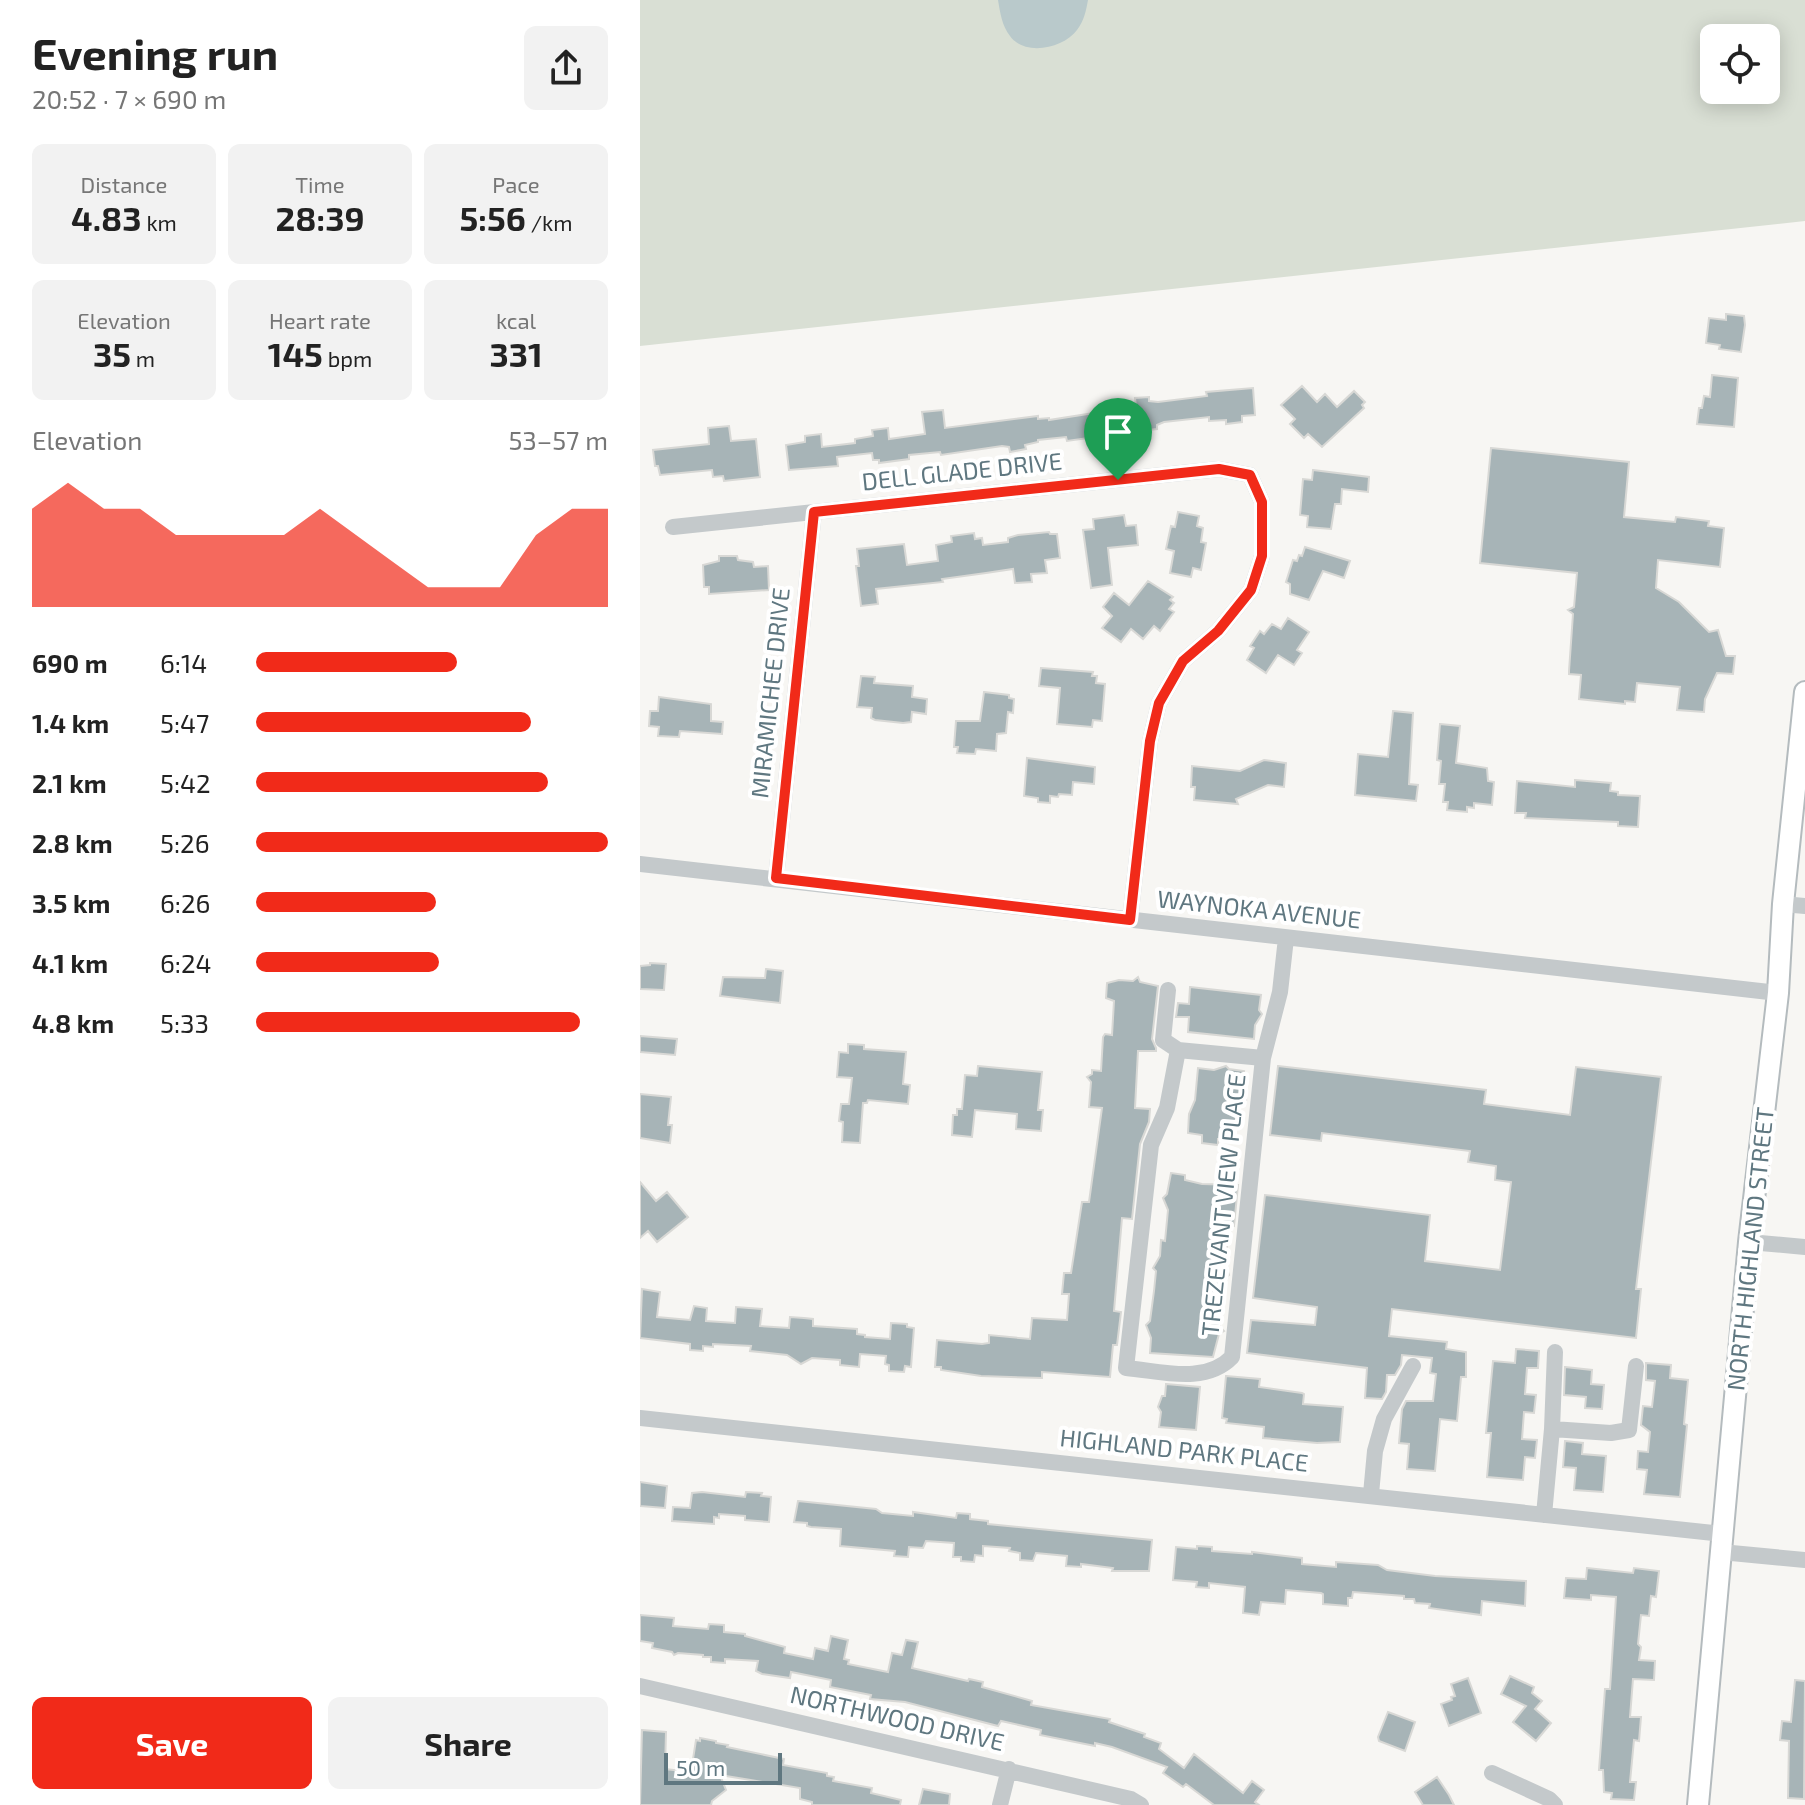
<!DOCTYPE html>
<html lang="en">
<head>
<meta charset="utf-8">
<style>
  :root { --surface:#fff; --page:#f2f2f2; --text:#222; --muted:#767676; --accent:#f12a19 }
  body { margin:0; font-family:"Exo 2",sans-serif; background:var(--page); color:var(--text); height:100vh; display:flex; flex-direction:column; font-size:30px; white-space:nowrap }
  * { box-sizing:border-box; margin:0 }
  p { font-size:26px; color:var(--muted) }
  .icon { flex:none; width:44px; height:44px; fill:none; stroke:currentColor; stroke-width:2; stroke-linecap:round; stroke-linejoin:round }
  .map { position:relative; flex:1; overflow:hidden }
  .sheet { display:flex; flex-direction:column; background:var(--surface); width:640px }
  .sheet>* { flex:none }
  .tools { position:absolute; left:1060px; top:24px; display:grid; gap:16px }
  .tools a { display:grid; place-items:center; width:80px; height:80px; border-radius:12px; background:var(--surface); box-shadow:0 4px 20px #0003; font-size:40px }
  .scale { position:absolute; left:24px; bottom:20px; width:118px; box-sizing:border-box; padding-left:8px; border:4px solid #5f7780; border-top:0; font-size:22px; line-height:28px; white-space:nowrap; color:#5f7780; -webkit-text-stroke:6px #fff; paint-order:stroke }
  .pin { position:absolute; display:grid; place-items:center; width:68px; height:68px; color:#fff; margin:-82px -34px; border-radius:50% 50% 50% 0; rotate:-45deg; box-shadow:0 0 8px #0007 }
  .pin .icon { rotate:45deg }
  .round { display:grid; place-items:center; flex:none; width:84px; height:84px; border-radius:12px; background:var(--page) }
  .summary { display:flex; align-items:center; justify-content:space-between; height:136px; padding:0 32px }
  h1 { font-size:44px; font-weight:700; line-height:60px }
  .figures { display:grid; grid-template-columns:repeat(3,1fr); gap:12px; height:136px; padding:8px 32px }
  .figures div { display:grid; align-content:center; border-radius:12px; background:var(--page); text-align:center }
  .figures b { font-size:34px; font-weight:700 }
  .figures small { font-size:22px; font-weight:400 }
  .figures p { font-size:22px }
  .chart { height:224px; padding:16px 32px }
  .chart p { display:flex; justify-content:space-between }
  .chart svg { width:100%; height:144px; margin-top:8px; fill:var(--accent); opacity:.7 }
  .primary-button { display:flex; gap:16px; margin-top:auto; padding:16px 32px }
  .primary-button a { flex:1; height:92px; border-radius:12px; background:var(--accent); color:#fff; font-size:32px; font-weight:700; line-height:92px; text-align:center }
  .primary-button a+a { background:var(--page); color:var(--text) }
  ul { padding:0 32px; list-style:none; font-size:26px }
  li { display:grid; grid-template-columns:128px 96px 1fr; align-items:center; height:60px }
  li i { height:20px; border-radius:10px; background:var(--accent) }
  main { display:flex; flex:1; min-height:0 }
  .map>svg:first-child { display:block }
</style>
</head>
<body>
<main>
<section class="sheet">
<div class="summary"><div><h1>Evening run</h1><p>20:52 · 7 × 690 m</p></div><a class="round"><svg class="icon" aria-label="share" viewBox="0 0 24 24"><path d="M12 15V3M7 8l5-5 5 5M5 13v7h14v-7"/></svg></a></div>
<div class="figures">
<div><p>Distance</p><b>4.83<small> km</small></b></div>
<div><p>Time</p><b>28:39</b></div>
<div><p>Pace</p><b>5:56<small> /km</small></b></div>
</div>
<div class="figures">
<div><p>Elevation</p><b>35<small> m</small></b></div>
<div><p>Heart rate</p><b>145<small> bpm</small></b></div>
<div><p>kcal</p><b>331</b></div>
</div>
<div class="chart"><p><span>Elevation</span>53–57 m</p>
<svg viewBox="0 0 160 44" preserveAspectRatio="none"><path d="M0 44V14L10 6L20 14L30 14L40 22L50 22L60 22L70 22L80 14L90 22L100 30L110 38L120 38L130 38L140 22L150 14L160 14V44z"/></svg>
</div>
<ul>
<li><b>690 m</b>6:14<i style="width:57%"></i></li>
<li><b>1.4 km</b>5:47<i style="width:78%"></i></li>
<li><b>2.1 km</b>5:42<i style="width:83%"></i></li>
<li><b>2.8 km</b>5:26<i style="width:100%"></i></li>
<li><b>3.5 km</b>6:26<i style="width:51%"></i></li>
<li><b>4.1 km</b>6:24<i style="width:52%"></i></li>
<li><b>4.8 km</b>5:33<i style="width:92%"></i></li>
</ul>
<div class="primary-button"><a>Save</a><a>Share</a></div>
</section>
<div class="map">
<svg width="1165" height="1805" viewBox="0 0 1165 1805">
  <rect width="100%" height="100%" fill="#f7f6f3"/>
  <path fill="#d9dfd4" fill-rule="evenodd" d="M0,0h1165v221l-1165,125zM1074,38h52v52h-52z"/>
  <path fill="#b9c9cb" d="M358,0h90c-2,11 -4,21 -11,30 -13,18 -52,27 -67,6 -8,-10 -10,-24 -12,-36z"/>
  <path fill="#a7b4b7" stroke="#d8d8d5" stroke-width="2" d="M1086,314l18,2 1,9 -4,27 -22,-3 1,-4 -14,-2 3,-25 17,2z
    M1072,375l26,3 -4,49 -37,-3 2,-16h3l2,-12 6,1z
    M662,386l15,16 8,-8 12,13 17,-16 11,11 -3,3 2,3 -42,39 -14,-13 -4,4 -14,-14 5,-5 -14,-14z
    M613,388l2,27 -13,1v6l-16,2v-4l-17,1v-4l-45,5 -7,3v4l-18,2 -4,-33 14,-1v4l9,1 49,-6 -1,-4z
    M303,410l2,18 93,-12v3l11,-1v2l58,-9 3,24 -43,6 -1,-4 -28,3v2l-13,3 1,4 -16,3 -1,-5 -7,-1 -61,9 -1,-3 -31,3v4l-30,4v-3h-6l-1,-7 -35,4 1,9 -49,4 -3,-25 19,-3v-6l16,-2 1,13 33,-4v-4l18,-3 -1,-6 16,-2 1,11 36,-5 -3,-22z
    M89,426l2,15 25,-2 4,38 -36,4 -1,-5 -10,1 -1,-7 -52,5 -2,-9h-3l-2,-16 56,-6 -1,-16z
    M851,448l138,14 -5,55 51,5 1,-5 33,4 -1,5 16,2 -4,39 -62,-7 -2,28 23,14 30,30 9,-2 8,26h9l-2,18 -16,-1 -12,26 -1,13 -27,-2 3,-23 -43,-4 -2,19 -10,-1v3l-46,-5 2,-24 -12,-1v-3l4,-57 -5,-4 6,-3 3,-34 -97,-10z
    M673,470l56,7 -1,15 -26,-3 -1,15h-6l-4,25 -24,-2 1,-11 -8,-1 3,-36 9,1z
    M538,512l21,4 -2,10 6,2 -2,14 5,1 -5,27 -8,-2 -2,9 -21,-4 4,-22 -8,-2 5,-23 4,1z
    M484,515l2,11 10,-1 2,20 -30,3 4,37 -21,3 -8,-58 11,-1 -1,-10z
    M409,532l1,2h7l3,24 -15,2 2,13 -16,1 1,8 -17,1 -2,-14 -27,4 -44,6 1,3 -67,7 2,15 -17,2 -5,-40h3l-2,-17 47,-5 3,21 31,-4 -2,-16 16,-3 -1,-6 23,-3 1,6 7,-1 1,7 25,-3v-4l10,-3z
    M665,547l45,14 -6,17 -21,-7 -14,29 -19,-6v-10l-4,-2 7,-22 4,1 2,-6 3,1z
    M79,556h18l1,4 15,2 1,5 14,-1 1,24 -60,4v-7h-5l-1,-22 16,-4z
    M508,581l25,16 -3,3 4,3 -5,6 5,3 -14,19 -6,-5 -11,13 -12,-10 -10,13 -19,-14 10,-12 -9,-9 11,-14 15,12z
    M648,618l21,14 -12,18 5,3 -8,12 -16,-10 -12,18 -19,-13 7,-12 -4,-2 10,-15 4,3 8,-10 9,5z
    M401,668l52,4 -1,4h5l-1,7 9,1 -3,37 -9,-1 -1,7 -35,-3 3,-36 -21,-2z
    M221,676l14,1 -1,6 39,3 -1,11 15,2 -1,15 -14,-2 -1,10 -8,1 -28,-3 -4,-2 1,-10 -15,-1z
    M344,692l25,3v3l5,1 -1,14 -5,-1 -2,21 -9,1 -1,17 -20,-2 -1,5 -18,-1 1,-6h-4l2,-26h24z
    M19,697l52,7v17l12,1 -1,12 -42,-3 -1,6 -21,-1 1,-9 -10,-1 1,-15h8z
    M753,711l20,2 -4,71 9,1 -2,16 -61,-6 3,-41 30,3z
    M800,724l20,2 -4,37 31,5 1,13 6,1 -2,23 -18,-2v5l-7,-1v5l-20,-2 1,-8h-5l2,-18h-6l2,-23 -4,-1z
    M387,758l68,9 -1,17 -21,-2 -1,13 -13,-1 -1,3 -8,-1v7l-12,-1v-4l-14,-2z
    M624,760l22,3 -2,24 -16,-2 -32,14 2,5 -44,-4 1,-13h-4l1,-21 48,5z
    M935,780l36,3 -1,8 8,1v3l22,1 -2,31 -20,-1v-4l-93,-4 1,-5h-11l2,-32 58,6z
    M10,963l16,1 -2,26 -24,-1v-23l10,-1z
    M126,969l17,2 -3,32 -60,-7 3,-19 42,1z
    M498,977l2,5 18,4 -6,53 4,9v3h-18l-3,57 15,1 -1,13 -9,22 -8,75 -10,-1 -8,93 7,1 -4,33h-4l-3,32 -68,-5v6l-61,-2 -40,-6v-3h-6l2,-27 45,4 7,-1v-8l41,4 2,-21 35,2 2,-26h-7l2,-21h7l11,-71h7l13,-94 -13,-1 2,-25 -4,-5 5,-3v-4l9,1 2,-34 2,-3 7,1 2,-34 -8,-3 1,-15 12,-3 14,1z
    M550,987l71,8 -2,15 3,4 -7,11 -1,14 -66,-7 1,-15h-13l2,-14 11,1z
    M0,1036l37,3 -2,16 -35,-3z
    M208,1044l16,1v4l42,3 -3,32 7,1 -2,19 -40,-4 -1,3h-4l-3,40 -18,-1 1,-20 -4,-1 2,-17h8l3,-26 -15,-1 2,-25 9,1z
    M338,1066l64,6 -4,38h5l-2,21 -25,-2 1,-15 -42,-4 -3,27 -20,-2 1,-20h4v-6h5l3,-34 12,1z
    M586,1066l3,3 15,2 -3,25 5,4 -8,7 -6,33 -14,-1v6l-16,-2v-8l-14,-2 1,-19 6,-14 3,-32 16,2z
    M638,1066l208,24 -2,14 86,11 6,-48 85,10 -25,212h5l-5,49 -244,-29 -3,27 58,6 -1,7 20,3v25h-5l-4,44 -17,-2 -5,52 -28,-2 2,-25 -10,-1 3,-34 4,-8h27l3,-27 -6,-1 2,-15 -30,-3 -1,10 -6,10h-8l-1,17 -4,7 -17,-1 2,-30 -120,-15 4,-33 64,5 2,-18 -64,-9 12,-103 165,20 -5,46 75,9 11,-88 -16,-2 1,-14 -28,-4 2,-11 -148,-18 -1,8 -51,-6z
    M0,1094l31,3 -3,28h4l-2,18 -30,-5z
    M531,1173l14,2v5l17,4 36,1 -4,41 -3,-1 -1,12h-2l-3,26 4,12 -4,4 -5,39v9l4,4 -5,3 -6,23 -63,-4 1,-15 -5,-13 4,-4 4,-30 2,-20 -3,-3 7,-12 1,-16 4,1 3,-31 -5,-12 4,-4z
    M0,1182l16,19 11,-9 21,25 -31,25 -9,-11 -8,7z
    M2,1289l18,3 -3,25 33,3 4,-14 13,2 -1,13 29,2 1,-16 26,2 -2,17 29,2 1,-11 14,1 9,1v7l44,3v5l8,1v2l25,2 1,-16 16,1v3l7,1 -3,39 -6,-1 -1,6 -15,-1v-6l-4,-1 1,-8 -26,-2 -1,13 -19,-2v-5l-28,-2 -11,6 -14,-9 -37,-4 1,-5 -38,-2v3l-10,-1v5l-13,-1v-6l-50,-6z
    M876,1349l23,2 -1,17h-11l-2,26 11,1 -2,18 -10,-1 -2,27 15,1 -2,18 -10,-1 -2,23 -36,-3 4,-44h-5l7,-72 22,2z
    M1006,1363l25,2 -1,13 18,2 -4,44 3,1 -7,72 -36,-3 3,-24 -10,-1 1,-18 10,1 2,-20 -9,-7 2,-19 9,1 3,-26 -9,-1z
    M925,1367l27,3 -1,14 13,1 -2,24 -17,-1 1,-11 -22,-2z
    M586,1376l34,3 -1,8 43,6 2,1 -1,10 40,3 -3,35 -23,1 -54,-5 1,-11 -38,-4 1,-4 -5,-1z
    M526,1384l34,3 -4,43 -37,-3 2,-15 -3,-5 4,-11h3z
    M925,1441l18,2 -1,11 24,2 -3,36 -29,-2 2,-22 -13,-1z
    M0,1482l27,4 -2,22 -25,-2z
    M62,1492l43,5 1,-5 16,1 -1,3 10,1 -2,25 -24,-2v-4l-26,-2v4l-5,-1v7l-42,-3 1,-14 17,1 2,-15z
    M158,1501l78,8 6,4 31,3v-4l43,6 1,-5 13,1v5l18,2v3l164,16 -3,31h-37l1,-3 -32,-4v3l-15,-1 1,-10 -31,-3 -3,8 -13,-1v-7l-11,-2 1,-3 -27,-2v10l-8,-1 -1,7 -13,-1v-4h-8l1,-14 -28,-2 -3,7 -14,-1 -1,10 -14,-1 1,-5 -55,-5 1,-17 -30,-2 -4,-1v-3l-13,-1z
    M557,1546l15,1v4l40,3v-2l50,6v6l34,3v-5l42,3 9,5 48,6 91,5 -1,25 -43,-5 -1,14 -52,-7 1,-4 -15,-1 -1,-4h-10v-3l-51,-4 -1,6h-4v8l-25,-2v-10l-2,-1 -35,-3 -1,14 -24,-2 -2,13 -16,-2 2,-26 -36,-4v5l-13,-1 1,-5 -24,-2 3,-33 21,2z
    M947,1568l46,5 1,-5 25,3 -3,26 -5,-1 -2,20 -8,-1 -3,29 3,3 -2,13 16,1 -1,19 -21,-1 -3,38h11l-2,24 -5,-1 -4,42h6l-2,18 -23,-1 1,-6 -8,-1 -1,-22h-4l6,-81h5l6,-92 -25,-2v5l-27,-2 2,-20 20,1z
    M0,1615l34,3 -1,8 35,3 1,-5 15,1v7l21,2v2l40,11 -1,6 29,6 2,-11 13,3 3,-15 17,4 -4,19 5,1 -1,4 40,8 4,-19 10,2 4,-15 12,2 -6,26 56,13 1,-2 14,3 -1,5 50,14 -1,4 79,14 -1,3 36,12 -1,3 17,6 -2,6 25,19 10,-14 49,39 9,-12 12,9 -9,12 4,3h-45l-28,-21 -3,3 -20,-14 4,-6 -55,-20 -17,-4v3l-55,-11 1,-5 -40,-9 -3,5 -93,-24 -35,-3 1,-4 -41,-8 1,-7 -40,-8 -1,6 -28,-4 -6,-3 2,-10 -33,-2v4l-14,-1v-5h-8v-2l-25,-2 -4,2 -2,-3 -20,-4 1,-5 -13,-2z
    M870,1676l24,11 -2,6 10,8 -7,8 16,14 -15,18 -23,-19 13,-16 -25,-12z
    M828,1678l13,35 -32,13 -8,-22 11,-4 -1,-3 4,-1 -4,-12z
    M1155,1680l10,1 -1,118 -16,-1 1,-57 -9,-1 2,-19 9,1z
    M748,1712l27,10 -10,29 -26,-10 -1,-4z
    M2,1730l24,2 -1,37 26,3 5,-32 4,1v-3l16,3v2l12,2 -1,2 57,12 -1,6 44,8v3l7,1 -1,4 39,7 -1,5 30,7 -1,5h-88v-3l-12,-3v-11l-80,-13 6,15 -14,11 -1,4h-71z
    M797,1777l12,18 5,10h-31l-8,-13z
    M283,1789l27,5 -1,11h-30z"/>
  <g fill="none" stroke-linecap="round" stroke-linejoin="round">
    <defs>
      <path id="major" d="M1058,1805l51,-563 29,-249 5,-89 22,-212"/>
    </defs>
    <use href="#major" stroke="#b4bbbe" stroke-width="24"/>
    <path stroke="#c4c9cb" stroke-width="16" d="M33,527l546,-58 31,6 12,27v54l-11,34 -33,41 -35,30 -24,42 -9,38 -20,179
      M0,864l1138,129
      M136,878l38,-366
      M1143,904l22,2
      M528,990l-5,50 15,10 -11,58 -16,37 -25,223c35,3 79,17 106,-11l31,-299
      M538,1050l85,8 17,-66 6,-54
      M1109,1242l56,5
      M0,1418l1083,116
      M912,1429l59,4 18,-3 7,-64
      M731,1494l4,-43 9,-32 29,-53
      M904,1515l8,-86 3,-77
      M1081,1552l84,8
      M0,1686l491,113 10,6
      M852,1773l57,26 6,6
      M360,1805l9,-36"/>
    <use href="#major" stroke="#fff" stroke-width="20"/>
  </g>
  <g fill="none" stroke-linecap="round" stroke-linejoin="round">
    <defs>
      <path id="route" d="M579,469l31,6 12,27v54l-11,34 -33,41 -35,30 -24,42 -9,38 -20,179 -354,-42 38,-366z"/>
    </defs>
    <use href="#route" stroke="#fff" stroke-width="16"/>
    <use href="#route" stroke="#f12a19" stroke-width="10"/>
  </g>
  <g text-anchor="middle" stroke-width="8" stroke-linejoin="round" paint-order="stroke">
    <g font-size="24" fill="#5f7780" stroke="#fff">
      <text transform="translate(322 472) rotate(-6)" y="8">DELL GLADE DRIVE</text>
      <text transform="translate(131 693) rotate(-84)" y="8">MIRAMICHEE DRIVE</text>
      <text transform="translate(619 910) rotate(6)" y="8">WAYNOKA AVENUE</text>
      <text transform="translate(584 1205) rotate(-84)" y="8">TREZEVANT VIEW PLACE</text>
      <text transform="translate(1111 1249) rotate(-84)" y="8">NORTH HIGHLAND STREET</text>
      <text transform="translate(544 1451) rotate(6)" y="8">HIGHLAND PARK PLACE</text>
      <text transform="translate(257 1719) rotate(13)" y="8">NORTHWOOD DRIVE</text>
    </g>
  </g>
</svg>
<div class="tools">
<a><svg class="icon" aria-label="locate" viewBox="0 0 24 24"><circle cx="12" cy="12" r="6"/><path d="M12 2v4M12 18v4M2 12h4M18 12h4"/></svg></a>
</div>
<div class="scale">50 m</div>
<div class="pin" style="left:478px;top:480px;background:#1e9e55"><svg class="icon" aria-label="arrive" viewBox="0 0 24 24"><path d="M6 21V4h12l-3 4 3 4H6"/></svg></div>
</div>
</main>
</body>
</html>
